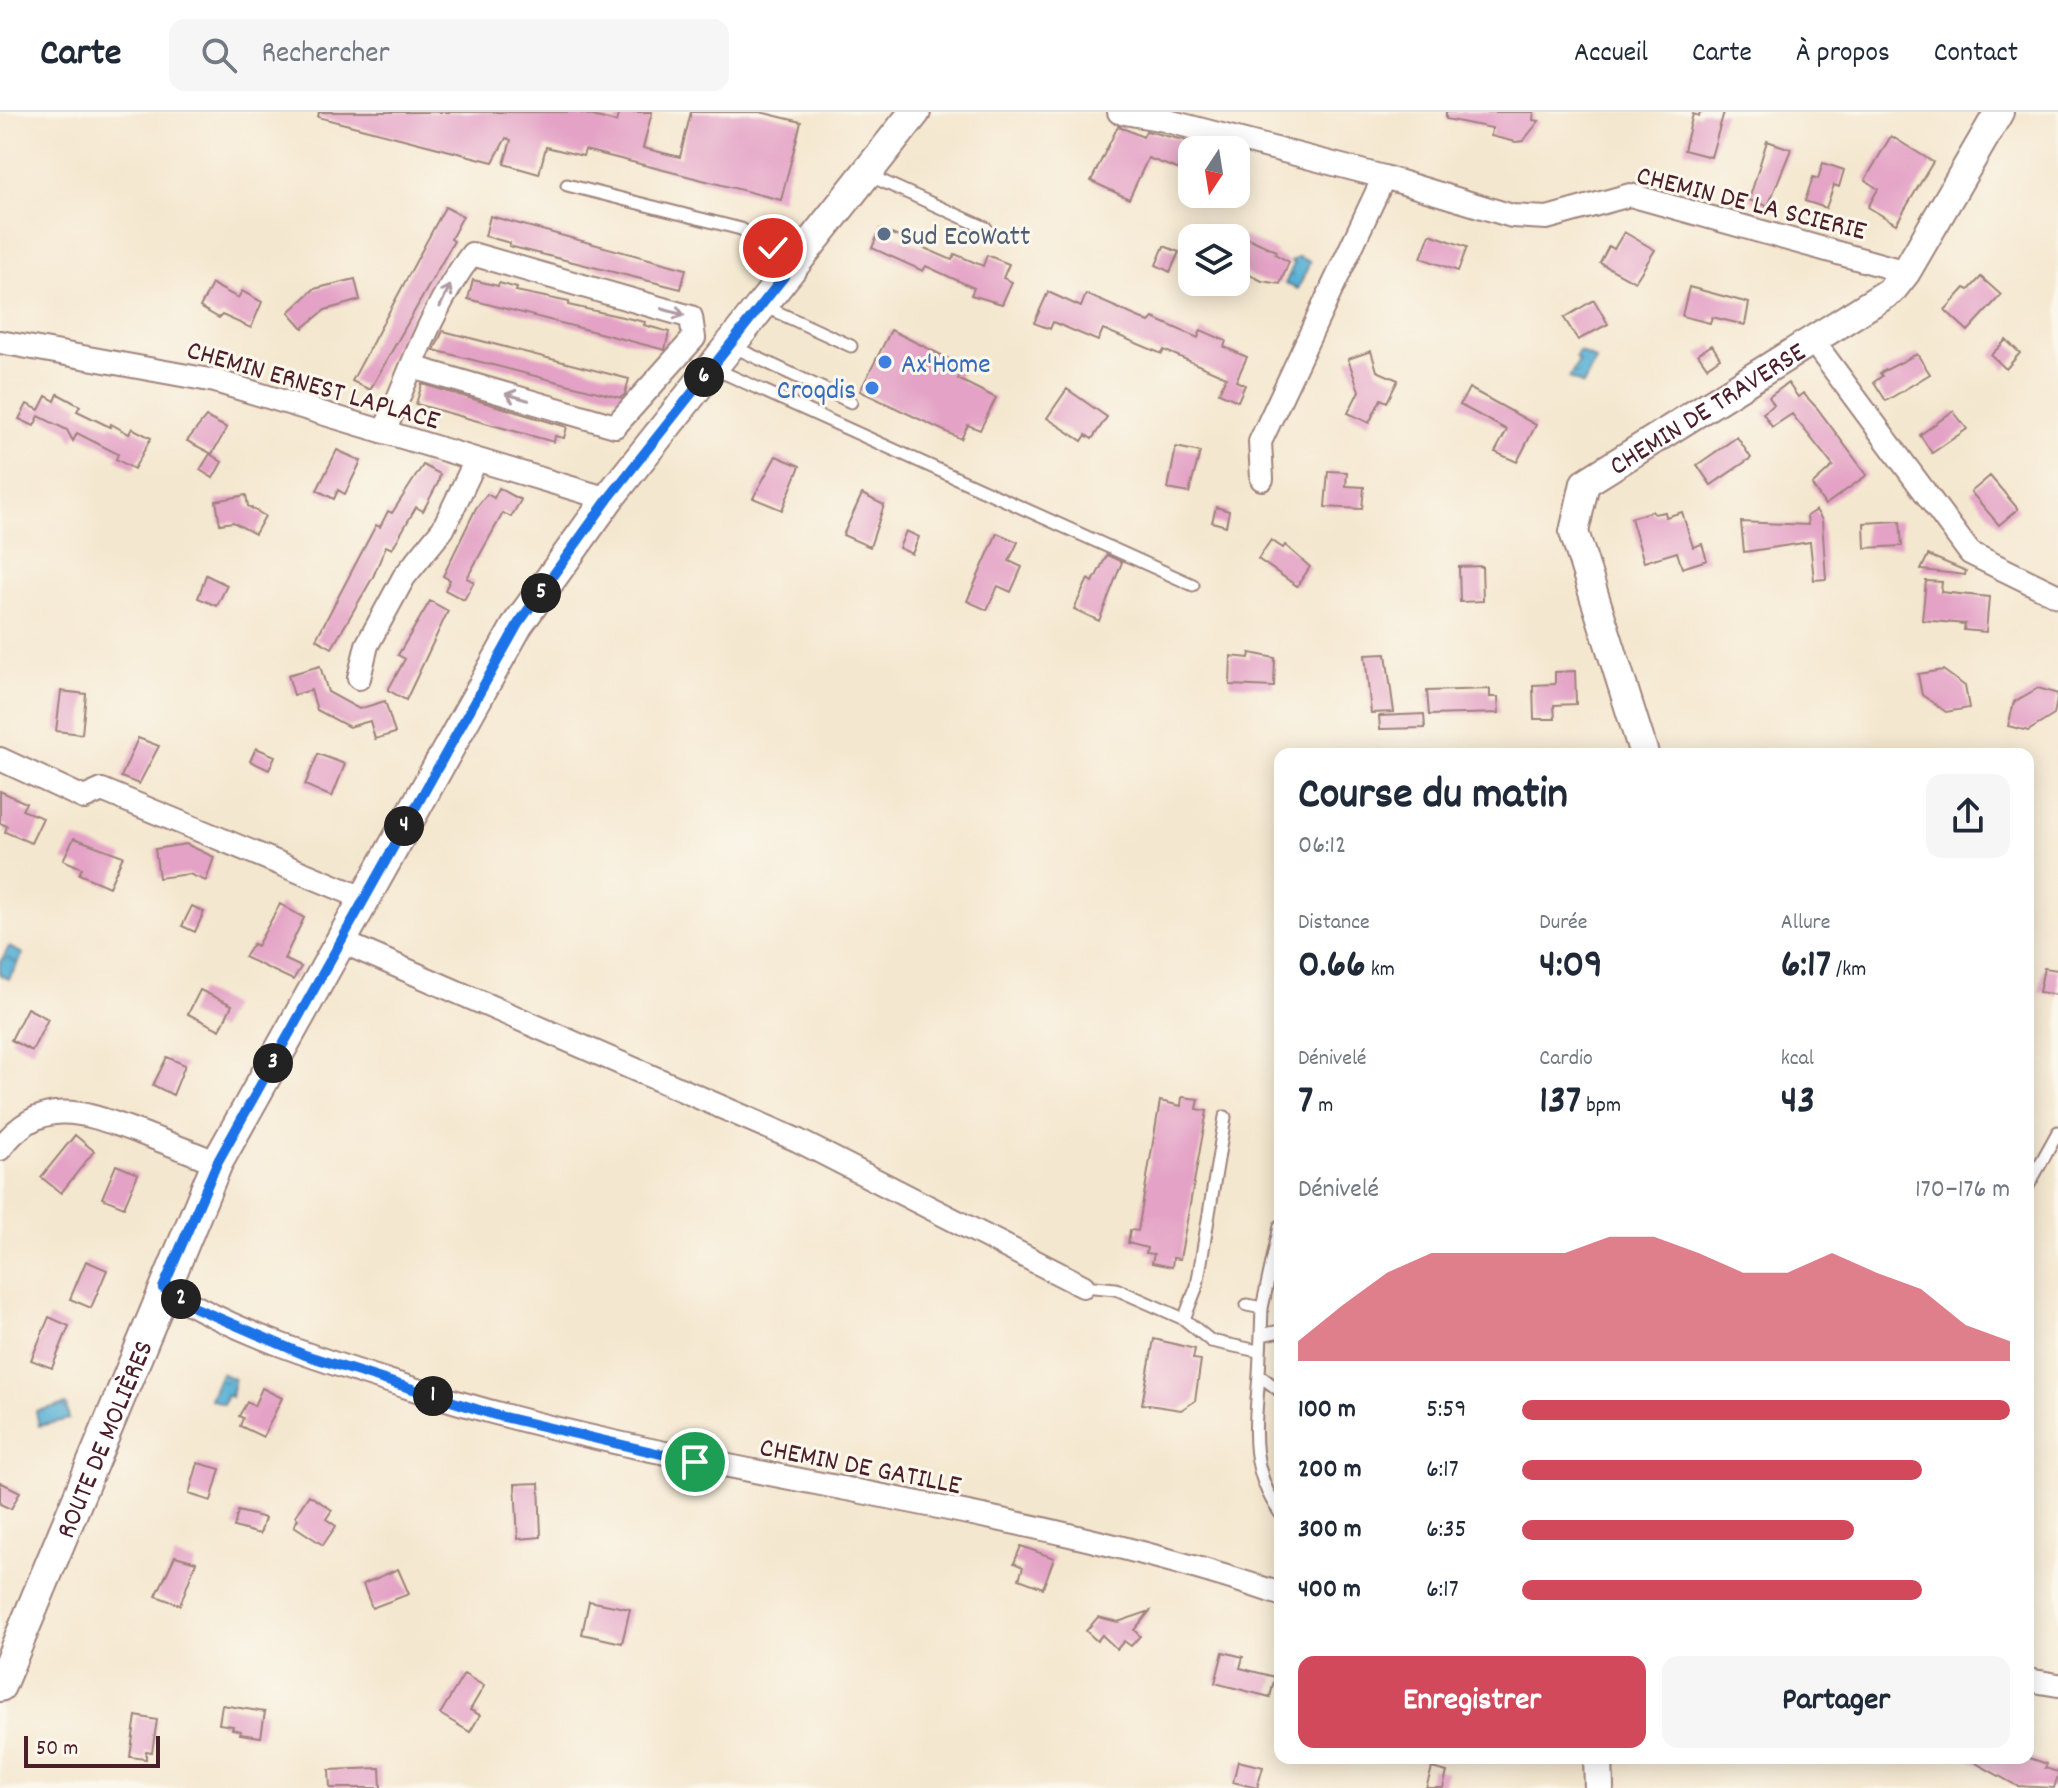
<!DOCTYPE html>
<html lang="fr">
<head>
<meta charset="utf-8">
<style>
  :root { --surface:#fff; --page:#f6f6f7; --text:#1f2937; --muted:#747a83; --line:#e0e1e3; --accent:#d1495b }
  body { margin:0; font-family:Dekko,sans-serif; background:var(--page); color:var(--text); height:100vh; display:flex; flex-direction:column; font-size:30px; white-space:nowrap }
  * { box-sizing:border-box; margin:0 }
  p { font-size:26px; color:var(--muted) }
  .icon { flex:none; width:44px; height:44px; fill:none; stroke:currentColor; stroke-width:2; stroke-linecap:round; stroke-linejoin:round }
  .map { position:relative; flex:1; overflow:hidden }
  .side { position:absolute; left:1274px; top:636px; width:760px; height:1016px; display:flex; flex-direction:column; background:var(--surface); border-radius:16px; box-shadow:0 4px 20px #0003 }
  .side>* { flex:none }
  .needle { width:52px; rotate:192deg }
  .fabs { position:absolute; left:1178px; top:24px; display:grid; gap:16px }
  .fabs a { display:grid; place-items:center; width:72px; height:72px; border-radius:16px; background:var(--surface); box-shadow:0 4px 20px #0003; font-size:40px }
  .scale { position:absolute; left:24px; bottom:20px; width:136px; box-sizing:border-box; padding-left:8px; border:4px solid #4a1f2b; border-top:0; font-size:22px; line-height:28px; white-space:nowrap; color:#4a1f2b; -webkit-text-stroke:6px #fbf7ec; paint-order:stroke }
  .pin { position:absolute; display:grid; place-items:center; width:68px; height:68px; color:#fff; margin:-34px; border:4px solid #fff; border-radius:50%; box-shadow:0 2px 8px #0007 }
  .km { position:absolute; width:40px; height:40px; margin:-20px; border-radius:50%; background:#222; color:#fff; font-size:22px; line-height:40px; text-align:center }
  .round { display:grid; place-items:center; flex:none; width:84px; height:84px; border-radius:16px; background:var(--page) }
  .overview { display:flex; align-items:center; justify-content:space-between; height:136px; padding:0 24px }
  h1 { font-size:44px; font-weight:700; line-height:60px }
  .stats { display:grid; grid-template-columns:repeat(3,1fr); gap:12px; height:136px; padding:8px 24px }
  .stats div { display:grid; align-content:center }
  .stats b { font-size:40px; font-weight:700 }
  .stats small { font-size:22px; font-weight:400 }
  .stats p { font-size:22px }
  .chart { height:224px; padding:16px 24px }
  .chart p { display:flex; justify-content:space-between }
  .chart svg { width:100%; height:144px; margin-top:8px; fill:var(--accent); opacity:.7 }
  .primary-button { display:flex; gap:16px; margin-top:auto; padding:16px 24px }
  .primary-button a { flex:1; height:92px; border-radius:16px; background:var(--accent); color:#fff; font-size:32px; font-weight:700; line-height:92px; text-align:center }
  .primary-button a+a { background:var(--page); color:var(--text) }
  ul { padding:0 24px; list-style:none; font-size:26px }
  li { display:grid; grid-template-columns:128px 96px 1fr; align-items:center; height:60px }
  li i { height:20px; border-radius:10px; background:var(--accent) }
  header { display:flex; align-items:center; gap:48px; box-sizing:border-box; height:112px; padding:0 40px; background:var(--surface); border-bottom:2px solid var(--line) }
  header strong { font-size:38px }
  nav { display:flex; gap:44px; margin-inline-start:auto; font-size:28px }
  .search { width:560px; height:72px; background:var(--page); display:flex; align-items:center; gap:20px; box-sizing:border-box; padding:0 28px; border-radius:16px; color:var(--muted); font-size:30px }
  .map>svg:first-child { display:block }
</style>
</head>
<body>
<header>
<strong>Carte</strong>
<div class="search"><svg class="icon" aria-label="search" viewBox="0 0 24 24"><circle cx="10" cy="10" r="6"/><path d="M15 15l6 6"/></svg>Rechercher</div>
<nav><a>Accueil</a><a>Carte</a><a>À propos</a><a>Contact</a></nav>
</header>
<div class="map">
<svg width="2058" height="1676" viewBox="0 0 2058 1676">
  <defs>
    <pattern id="water-ripples" width="26" height="14" patternUnits="userSpaceOnUse" patternTransform="scale(2)"><rect width="26" height="14" fill="#58b1d5"/><path d="M2 4q2-2 4 0t4 0M15 11q2-2 4 0t4 0" fill="none" stroke="#4b8fad"/></pattern>
  </defs>
  <rect width="100%" height="100%" fill="#fbf7ec"/>
  <filter id="ink" filterUnits="userSpaceOnUse"><feTurbulence type="fractalNoise" baseFrequency=".0125" numOctaves="2"/><feDisplacementMap in="SourceGraphic" scale="16" xChannelSelector="R" yChannelSelector="G"/><feConvolveMatrix kernelMatrix="1 2 1 2 8 2 1 2 1" color-interpolation-filters="sRGB"/></filter>
  <filter id="wash" filterUnits="userSpaceOnUse"><feTurbulence type="fractalNoise" baseFrequency=".006" numOctaves="4" result="noise"/><feDisplacementMap in="SourceGraphic" scale="32" xChannelSelector="R" yChannelSelector="G"/><feGaussianBlur stdDeviation="1.8" result="paint"/><feColorMatrix in="noise" values="0 0 0 0 0 0 0 0 0 0 0 0 0 0 0 0 0 1.4 0 .05"/><feComposite in="paint" operator="in"/></filter>
  <g filter="url(#wash)">
    <rect width="100%" height="100%" fill="#f4e7cf"/>
    <path fill="url(#water-ripples)" stroke="#516880" stroke-width="2" d="M1298,145l12,5 -12,27 -13,-5 9,-20 -3,-2z
      M1579,239l17,9 -13,25 -14,-7 10,-17 -4,-3z
      M9,835l14,7 -14,25 -9,-4v-12z
      M221,1261l13,6 -3,18 -4,-2 -4,9 -13,-5z
      M66,1292l3,15 -30,7 -3,-15z"/>
    <g id="blocks">
      <path fill="#e4a3c6" d="M319,0h258l39,10 3,-10h33l-9,36 37,9 11,-45h69l41,10 -20,78 -196,-50 -2,6 -37,-9 -7,27 -35,-10 7,-24 -5,-2 -13,24 -175,-45z
        M1446,0h88l-1,8 6,1 -16,20 -7,1 -25,-6 1,-8 -46,-9z
        M1700,0h24l-13,45 -27,-7 9,-36 6,2z
        M1118,14l25,11 3,-6 46,11 -12,28 -32,-12 -19,41 -38,-18z
        M1891,24l42,26 -37,62 -28,-17 10,-18 -13,-9z
        M1767,29l24,8 -23,57 -19,-6z
        M1823,51l21,7 -5,17 -5,-2 -8,23 -21,-7 8,-24 5,2z
        M445,95l18,9 -12,23 3,2 -84,149 -18,-9z
        M490,104l196,53 -5,20 -172,-43 1,-3 -25,-7z
        M880,117l72,31 3,-6 28,12 4,-11 22,9 -6,14 9,4 -10,22 -31,-9 3,-7 -48,-22 -3,5 -51,-23z
        M1624,120l31,18 -20,32 -35,-19 9,-17 5,3z
        M1430,122l37,13 -9,24 -37,-13z
        M1244,124l32,15 -1,3 14,8 -9,22 -18,-3 -26,-13v-12z
        M1164,134l15,6 -9,20 -14,-7z
        M1981,165l20,18 -33,36 -23,-21 20,-22 4,2z
        M355,167l5,21 -35,10 -22,18 -14,-16 25,-23z
        M473,168l25,6 1,-3 18,5 -1,3 53,11 -1,3 77,17 -1,3 25,7 -4,18 -197,-51z
        M212,172l26,14 4,-7 20,11 -11,26 -29,-13 -3,3 -19,-11z
        M1689,175l60,16 -4,22 -33,-8 -2,6 -28,-7z
        M1048,180l33,15 5,-13 63,28 4,-4 45,20 3,-8 25,11 -2,6 23,10 -11,24 9,4 -7,16 -19,-8 7,-16 -62,-27 -2,4 -59,-25 -5,12 -45,-19 -3,7 -16,-6z
        M1594,188l14,24 -30,16 -14,-22z
        M891,218l74,37 -7,12 38,19 -16,32 -12,-5 -7,14 -101,-48z
        M443,219l186,48 -4,15 -4,4 -187,-48z
        M2006,228l14,13 -14,16 -15,-14z
        M1712,233l8,13 -13,9 -9,-13z
        M1371,239l6,20 21,9 -11,22 -6,-3 -12,24 -21,-10 11,-22 -11,-32z
        M1917,242l13,20 -44,27 -12,-19 8,-6 -2,-3z
        M1788,271l10,14 5,-4 14,15 50,67 -42,30 -13,-20 21,-19 -41,-52 -20,13 -9,-14 11,-8 -5,-8z
        M422,272l145,43 -3,11 -9,-2 -1,6 -138,-38z
        M1469,276l67,37 -19,37 -22,-10 12,-22 -47,-25z
        M1067,277l40,28 -15,22 -6,-4 -4,6 -35,-23z
        M58,282l22,12 -3,5 33,16 1,-3 18,10 3,-6 19,10 -17,31 -18,-10 2,-5 -41,-21 -4,8 -6,-11 -28,-14 -5,10 -15,-7 8,-15 12,6 7,-14 9,5z
        M1953,299l14,18 -35,24 -12,-18z
        M206,305l21,11 -15,26 -25,-13z
        M1737,325l14,21 -40,27 -14,-20z
        M1176,335l24,5 -11,41 -21,-4z
        M337,338l24,11 -16,33 -7,-4 -4,9 -17,-9z
        M210,342l12,8 -9,16 -13,-8z
        M776,344l24,10 -18,44 -29,-12z
        M423,353l17,9 -2,9 -15,28 -7,-4 -24,42 -6,-3 -13,31 -41,71 -16,-9 60,-114 4,2 8,-16 4,2z
        M1328,359l19,1 -1,14 18,1 -2,22 -37,-2z
        M1990,364l28,33 -19,16 -28,-33z
        M499,376l22,12 -10,17 -8,-4 -36,65 7,4 -10,18 -19,-10 5,-10 -7,-4 33,-68 11,-14 7,4z
        M862,382l22,11 -14,42 -27,-12z
        M246,383l2,11 17,10 -10,18 -22,-12 -13,2 -4,-23z
        M1216,395l13,4 -3,15 -14,-4z
        M1816,398l6,10 4,59 -12,1 -4,-38 -66,10 -3,-30 67,3 -1,-9z
        M1652,399l2,3 11,-2 1,5 16,-5 11,35 9,-3 5,16 -25,8 -5,-16 -33,10 -13,-44z
        M1900,409l2,25 -37,2 -1,-25z
        M906,419l13,6 -7,17 -13,-6z
        M997,421l21,9 -9,19 13,6 -11,25 -13,-6 -11,24 -20,-9z
        M1271,428l12,8 2,-3 25,22 -13,19 -39,-27z
        M1107,443l15,7 -23,59 -25,-12 14,-30 5,3z
        M1928,443l38,16 -1,4 -44,-5z
        M1482,454l1,35 -23,1 -1,-35z
        M206,463l21,10 -10,21 -19,-8z
        M1926,469l16,1 -1,10 48,5 -3,35 -22,-2 1,-6 -43,-4z
        M430,489l18,10 -42,89 -18,-10 17,-31 -7,-4z
        M1250,541l25,5 -1,29 -44,-2 1,-29 18,2z
        M1386,542l8,58 -23,1 -6,-58z
        M320,554l8,26 31,17 26,-8 10,32 -20,6 -5,-18 -21,6 -32,-17 -6,-20 -17,5 -6,-20z
        M1943,558l22,16 4,22 -23,4 -24,-17 -4,-21z
        M1575,559l1,33 -22,1 1,14h-21l-1,-34 22,-1v-12z
        M2038,576l20,6 -4,21 -26,16 -20,-5 6,-24z
        M1490,577v8h8l1,16 -70,2 -2,-24z
        M61,579l25,3 -4,40 -26,-3z
        M1424,602l1,14 -45,1 -1,-13z
        M138,626l21,8 -20,38 -18,-7z
        M256,636l19,8 -6,14 -19,-9z
        M318,642l27,10 -13,33 -27,-12z
        M0,679l26,12 -4,7 21,8 -12,25 -26,-11 2,-6 -7,-3z
        M74,726l49,18 -14,31 -30,-13 3,-6 -19,-8z
        M186,732l28,13 -8,24 -17,-7 -30,4 -4,-29z
        M280,792l24,14 -20,41 17,8 -8,13 -49,-23 9,-13 4,2z
        M192,794l12,6 -9,20 -13,-6z
        M2044,856l14,2v25l-19,-3z
        M200,878l32,15 -12,25 -32,-16z
        M27,896l21,11 -16,32 -21,-11z
        M167,945l18,8 -12,30 -20,-10z
        M1182,985l17,2 -2,10 10,2 -27,148 -7,-1 -1,9 -20,-4 2,-9 -8,-1 1,-5 -19,-5 2,-13 8,1 22,-130 21,5z
        M75,1023l19,16 -33,42 -20,-16z
        M116,1053l22,9 -14,33 -22,-9z
        M86,1149l21,9 -16,38 -21,-9z
        M49,1205l20,9 -17,42 -21,-8z
        M1154,1227l41,10 -2,10 8,1 -6,41 -14,9 -39,-6z
        M262,1276l20,10 -19,39 -23,-11 3,-8 -4,-2 8,-14 7,4z
        M198,1351l22,6 -9,32 -22,-7z
        M0,1370l20,10 -9,17 -11,-5z
        M539,1371l2,54 -23,2 -3,-55z
        M309,1383l23,15 -6,9 10,7 -13,19 -29,-19 4,-7 -3,-3z
        M238,1399l27,7 -5,16 -26,-7z
        M1021,1434l33,12 -11,30 -24,-9 4,-12 -9,-4z
        M175,1444l21,6 -16,43 -24,-9z
        M398,1457l11,25 -37,14 -9,-24z
        M589,1489l41,8 -8,34 -40,-9z
        M1150,1499l-16,19 6,6 -9,10 -7,-5 -7,8 -15,-14 -5,6 -11,-10 12,-14 20,5z
        M1223,1540l20,5 -3,11 35,9 -5,20 -55,-14z
        M464,1562l20,12 -14,24 10,5 -10,17 -30,-18z
        M222,1593l43,7 -4,25 -21,-3 1,-3 -9,-2 1,-3 -14,-2z
        M136,1604l21,4 -5,32 -6,-1v8l-16,-2z
        M1967,1646h63l17,6 -2,4 13,4v4l-4,12 -37,-2z
        M1238,1649l25,6 -6,21 -24,-6z
        M380,1656l1,20h-51l-1,-18z
        M1432,1656l15,4 -4,16h-17z"/>
    </g>
  </g>
  <g filter="url(#ink)">
    <use href="#blocks" fill-opacity="0" stroke="#9f837d" stroke-width="2"/>
    <g fill="none" stroke-linecap="round" stroke-linejoin="round">
      <defs>
        <path id="service" d="M866,62l120,54
          M567,73l174,44 53,34
          M764,194l87,40
          M732,234l119,56
          M713,256l480,217
          M2028,1074l30,-54
          M1083,1174l33,3 68,30 27,22 47,10
          M1247,1193l15,3 -1,27
          M1262,1196l18,-82
          M1184,1207l13,-33 28,-169
          M1280,1219l-19,4 -2,40 21,16
          M1259,1263c-4,52 -11,92 21,138"/>
        <path id="minor" d="M1119,0l45,8 220,57 128,39 35,2 83,-23 276,77
          M1813,229l157,212 88,43
          M0,230l215,39 393,118
          M384,320c26,-59 48,-127 88,-178l219,63 3,21 -79,88 -203,-59
          M1262,367l-2,-37 124,-265
          M359,566l8,-33 37,-68 39,-48 33,-69
          M0,647l84,39 18,-8 261,108
          M340,829l457,199 286,146
          M0,1037c42,-56 86,-36 141,-16 26,10 51,19 76,30
          M163,1176c74,46 158,72 241,98 286,92 591,111 876,208
          M2028,1568l30,5"/>
        <g id="tertiary">
          <path id="s1" d="M1644,642l-70,-222 11,-49 306,-192 15,-19 93,-160"/>
          <path d="M1598,1646l1,30"/>
        </g>
        <g id="secondary">
          <path id="s2" d="M0,1574l217,-523 301,-539 90,-125 307,-387"/>
        </g>
      </defs>
      <use href="#service" stroke="#9f837d" stroke-width="15"/>
      <use href="#minor" stroke="#9f837d" stroke-width="26"/>
      <use href="#tertiary" stroke="#9f837d" stroke-width="32"/>
      <use href="#secondary" stroke="#9f837d" stroke-width="34"/>
      <use href="#service" stroke="#fff" stroke-width="11"/>
      <use href="#minor" stroke="#fff" stroke-width="22"/>
      <use href="#tertiary" stroke="#fff" stroke-width="28"/>
      <use href="#secondary" stroke="#fff" stroke-width="30"/>
    </g>
    <defs><path id="oneway-shaft" d="M-6 0H5M1.5-3L5.5 0L1.5 3" fill="none" stroke-width="1.6" stroke-linecap="round" stroke-linejoin="round" transform="scale(2)"/></defs>
    <g stroke="#ae9aa0">
      <use href="#oneway-shaft" transform="translate(445 184) rotate(-65)"/>
      <use href="#oneway-shaft" transform="translate(673 200) rotate(16)"/>
      <use href="#oneway-shaft" transform="translate(517 285) rotate(-164)"/>
    </g>
  </g>
  <g fill="none" stroke-linecap="round" stroke-linejoin="round" filter="url(#ink)">
    <defs>
      <path id="route" d="M695,1350l-200,-47 -190,-60 -109,-47 -33,-20 54,-125 301,-539 90,-125 186,-235 -21,-16"/>
    </defs>
    <use href="#route" stroke="#fff" stroke-width="16"/>
    <use href="#route" stroke="#1a73e8" stroke-width="10"/>
  </g>
  <circle fill="#5c6f8a" stroke="#fbf7ec" stroke-width="3" cx="884" cy="122" r="8"/>
  <g fill="#3f7fe0" stroke="#fbf7ec" stroke-width="3">
    <circle cx="885" cy="250" r="8"/>
    <circle cx="872" cy="276" r="8"/>
  </g>
  <g text-anchor="middle" stroke-width="6" stroke-linejoin="round" paint-order="stroke">
    <g font-size="28" fill="#4a1f2b" stroke="#fbf7ec">
      <text transform="translate(1752 89) rotate(14)" y="10">CHEMIN DE LA SCIERIE</text>
      <text transform="translate(314 271) rotate(16)" y="10">CHEMIN ERNEST LAPLACE</text>
      <text dy="10" stroke="none"><textPath href="#s1" startOffset="426">CHEMIN DE TRAVERSE</textPath></text>
      <text dy="10" stroke="none"><textPath href="#s2" startOffset="268">ROUTE DE MOLIÈRES</textPath></text>
      <text transform="translate(861 1352) rotate(11)" y="10">CHEMIN DE GATILLE</text>
    </g>
    <g font-size="28" fill="#4e5e75" stroke="#fbf7ec" text-anchor="start">
      <text x="900" y="132">Sud EcoWatt</text>
    </g>
    <g font-size="28" fill="#366cbe" stroke="#fbf7ec" text-anchor="start">
      <text x="901" y="260">Ax'Home</text>
      <text x="856" y="286" text-anchor="end">Croqdis</text>
    </g>
  </g>
</svg>
<div class="fabs">
<a><svg class="needle" viewBox="-14 -14 28 28"><path d="M0-13l5 13h-10z" fill="#e53935"/><path d="M0 13l5-13h-10z" fill="#747a83"/></svg></a>
<a><svg class="icon" aria-label="layers" viewBox="0 0 24 24"><path d="M12 4l9 5-9 5-9-5zM3 14l9 5 9-5"/></svg></a>
</div>
<div class="scale">50 m</div>
<div class="pin" style="left:695px;top:1350px;background:#1e9e55"><svg class="icon" aria-label="arrive" viewBox="0 0 24 24"><path d="M6 21V4h12l-3 4 3 4H6"/></svg></div>
<div class="pin" style="left:773px;top:136px;background:#d93025"><svg class="icon" aria-label="check" viewBox="0 0 24 24"><path d="M5 12l5 5 9-10"/></svg></div>
<b class="km" style="left:433px;top:1284px">1</b>
<b class="km" style="left:181px;top:1187px">2</b>
<b class="km" style="left:273px;top:951px">3</b>
<b class="km" style="left:404px;top:714px">4</b>
<b class="km" style="left:541px;top:481px">5</b>
<b class="km" style="left:704px;top:265px">6</b>
<section class="side">
<div class="overview"><div><h1>Course du matin</h1><p>06:12</p></div><a class="round"><svg class="icon" aria-label="share" viewBox="0 0 24 24"><path d="M12 15V3M7 8l5-5 5 5M5 13v7h14v-7"/></svg></a></div>
<div class="stats">
<div><p>Distance</p><b>0.66<small> km</small></b></div>
<div><p>Durée</p><b>4:09</b></div>
<div><p>Allure</p><b>6:17<small> /km</small></b></div>
</div>
<div class="stats">
<div><p>Dénivelé</p><b>7<small> m</small></b></div>
<div><p>Cardio</p><b>137<small> bpm</small></b></div>
<div><p>kcal</p><b>43</b></div>
</div>
<div class="chart"><p><span>Dénivelé</span>170–176 m</p>
<svg viewBox="0 0 160 44" preserveAspectRatio="none"><path d="M0 44V38L10 27L20 17L30 11L40 11L50 11L60 11L70 6L80 6L90 11L100 17L110 17L120 11L130 17L140 22L150 33L160 38V44z"/></svg>
</div>
<ul>
<li><b>100 m</b>5:59<i style="width:100%"></i></li>
<li><b>200 m</b>6:17<i style="width:82%"></i></li>
<li><b>300 m</b>6:35<i style="width:68%"></i></li>
<li><b>400 m</b>6:17<i style="width:82%"></i></li>
</ul>
<div class="primary-button"><a>Enregistrer</a><a>Partager</a></div>
</section>
</div>
</body>
</html>
